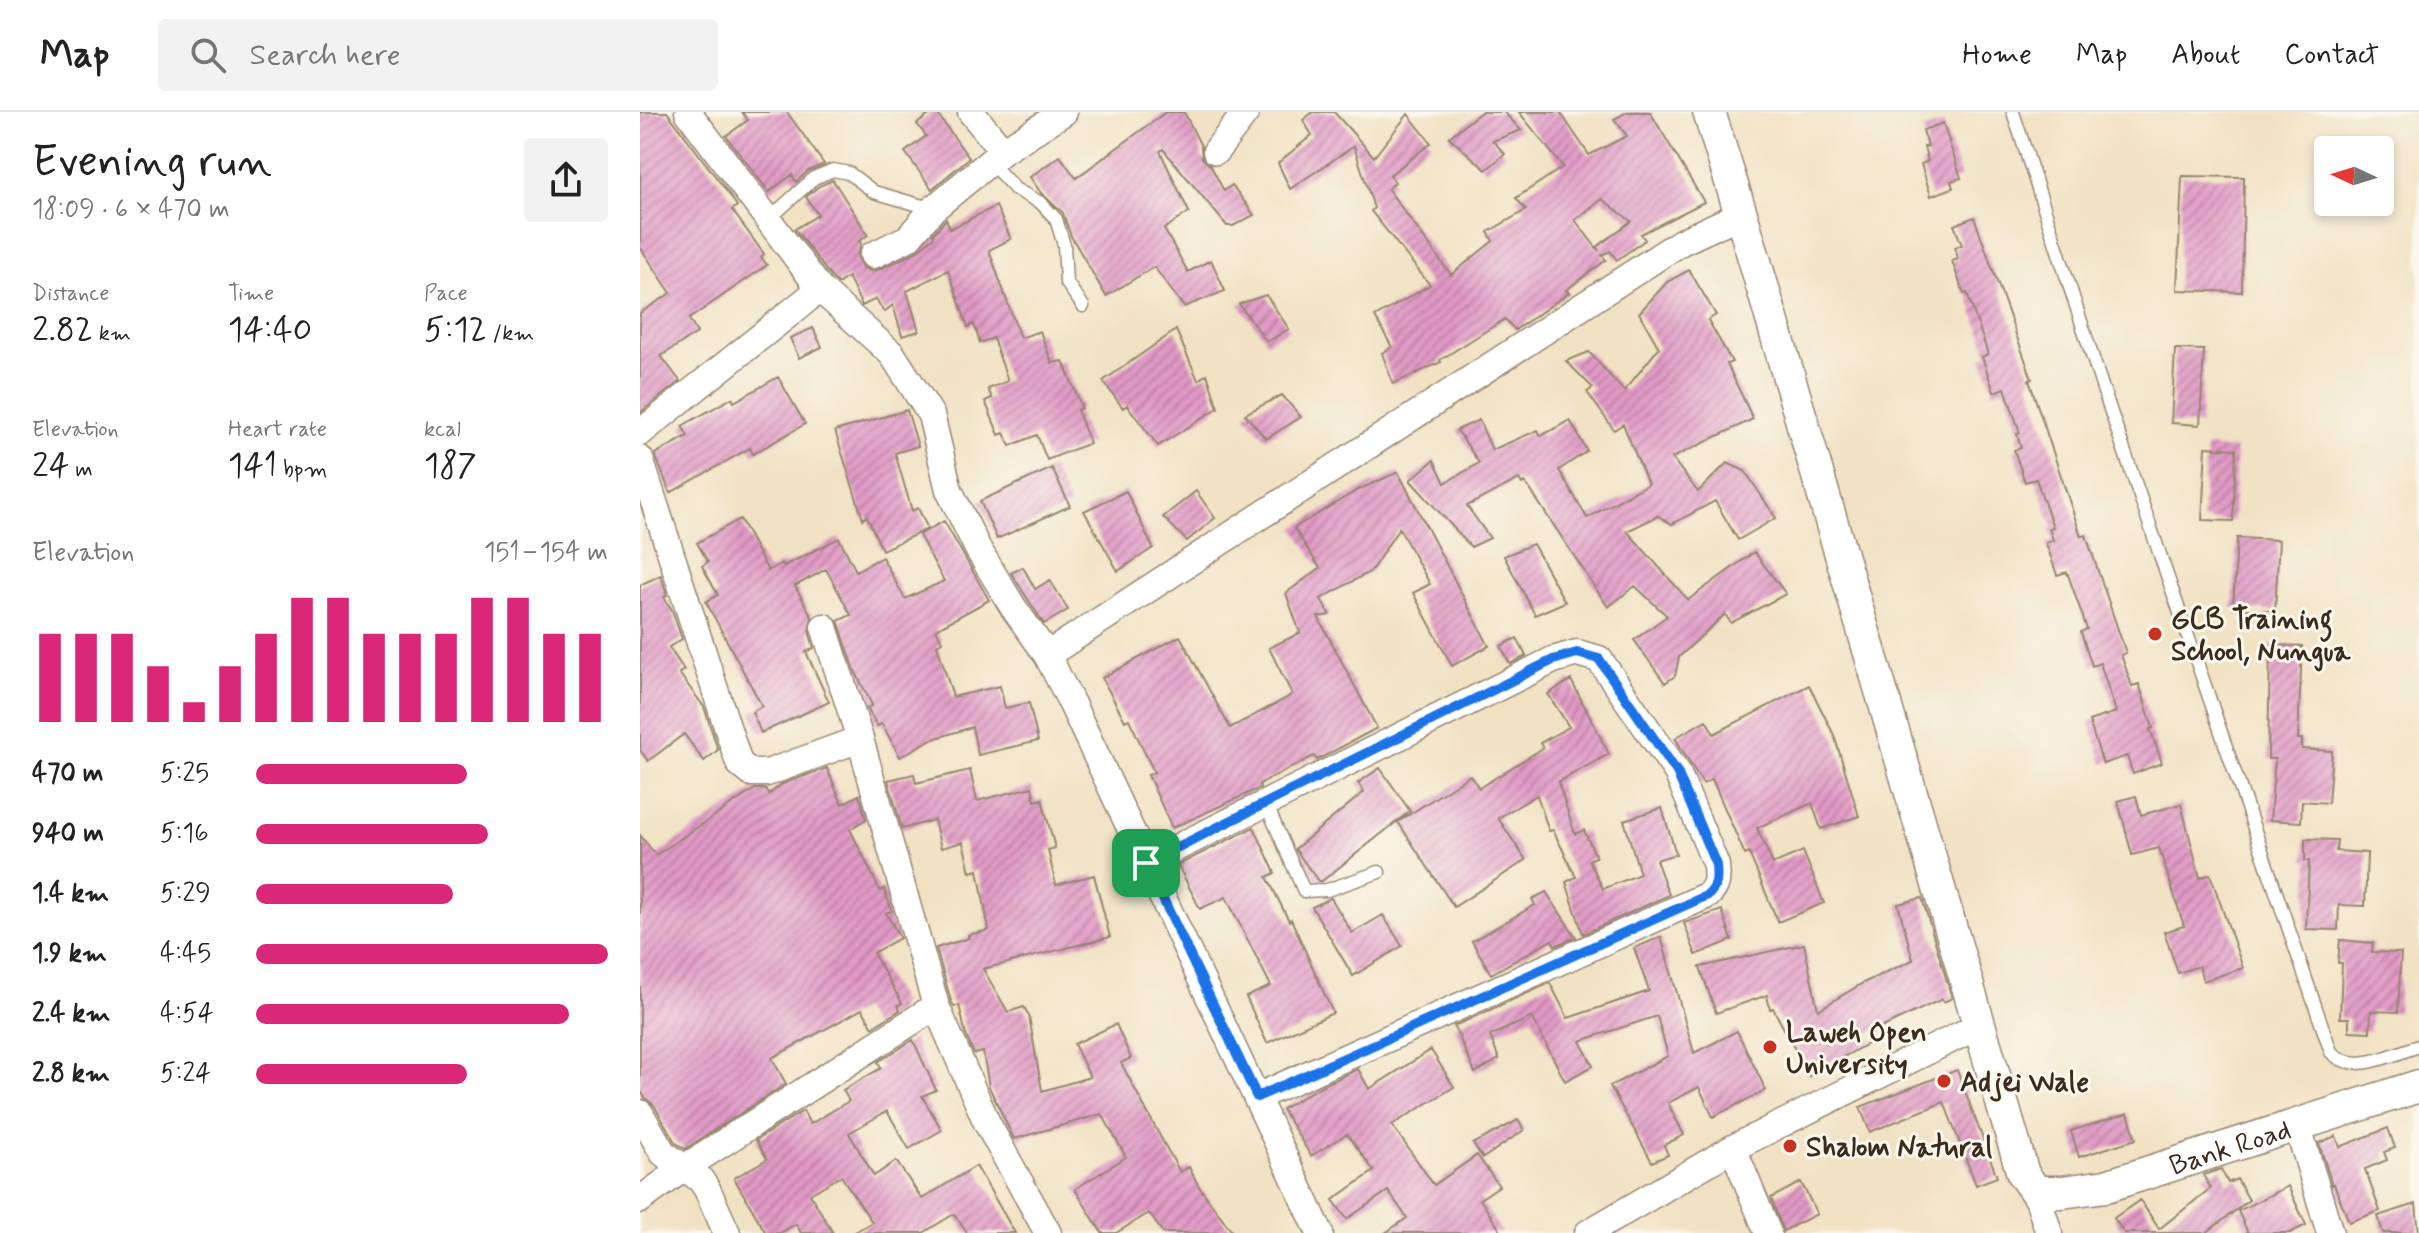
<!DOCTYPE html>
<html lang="en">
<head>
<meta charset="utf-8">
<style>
  :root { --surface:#fff; --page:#f2f2f2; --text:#222; --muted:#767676; --line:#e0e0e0; --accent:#db2777 }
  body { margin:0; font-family:Mynerve,sans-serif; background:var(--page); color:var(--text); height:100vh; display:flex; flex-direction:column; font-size:30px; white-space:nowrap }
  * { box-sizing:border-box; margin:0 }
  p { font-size:26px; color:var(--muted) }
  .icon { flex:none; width:44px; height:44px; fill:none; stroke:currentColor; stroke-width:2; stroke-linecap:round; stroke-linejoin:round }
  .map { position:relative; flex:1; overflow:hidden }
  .panel { display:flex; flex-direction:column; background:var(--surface); width:640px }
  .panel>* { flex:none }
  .needle { width:52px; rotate:274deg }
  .buttons { position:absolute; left:1674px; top:24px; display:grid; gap:16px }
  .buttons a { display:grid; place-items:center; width:80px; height:80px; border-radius:8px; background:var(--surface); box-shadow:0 4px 12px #0003; font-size:40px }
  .pin { position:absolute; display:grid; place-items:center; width:68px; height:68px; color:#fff; margin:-34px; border-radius:16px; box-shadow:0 4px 12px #0006 }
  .round { display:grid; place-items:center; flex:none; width:84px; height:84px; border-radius:8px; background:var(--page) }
  .head { display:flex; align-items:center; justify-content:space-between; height:136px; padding:0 32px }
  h1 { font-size:44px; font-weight:600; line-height:60px }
  .metrics { display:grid; grid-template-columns:repeat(3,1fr); gap:12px; height:136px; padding:8px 32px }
  .metrics div { display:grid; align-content:center }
  .metrics b { font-size:34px; font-weight:600 }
  .metrics small { font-size:22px; font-weight:400 }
  .metrics p { font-size:22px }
  .chart { height:224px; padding:16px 32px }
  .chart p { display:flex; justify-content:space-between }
  .chart svg { width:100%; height:144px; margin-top:8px; stroke:var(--accent); stroke-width:6 }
  ul { padding:0 32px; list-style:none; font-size:26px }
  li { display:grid; grid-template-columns:128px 96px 1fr; align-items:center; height:60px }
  li i { height:20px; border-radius:10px; background:var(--accent) }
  header { display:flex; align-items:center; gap:48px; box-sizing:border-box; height:112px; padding:0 40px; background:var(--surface); border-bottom:2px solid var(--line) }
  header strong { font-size:38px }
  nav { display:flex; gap:44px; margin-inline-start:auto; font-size:28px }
  .search { width:560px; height:72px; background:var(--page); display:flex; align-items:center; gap:20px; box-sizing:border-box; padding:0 28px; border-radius:8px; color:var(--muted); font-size:30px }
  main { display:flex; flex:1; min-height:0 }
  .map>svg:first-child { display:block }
</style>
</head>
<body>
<header>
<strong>Map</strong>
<div class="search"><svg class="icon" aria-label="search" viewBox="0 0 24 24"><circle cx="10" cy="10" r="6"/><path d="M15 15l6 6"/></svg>Search here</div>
<nav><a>Home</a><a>Map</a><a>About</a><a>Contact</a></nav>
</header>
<main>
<section class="panel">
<div class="head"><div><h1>Evening run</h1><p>18:09 · 6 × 470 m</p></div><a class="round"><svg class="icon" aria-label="share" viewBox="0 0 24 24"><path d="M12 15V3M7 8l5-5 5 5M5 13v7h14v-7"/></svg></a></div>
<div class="metrics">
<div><p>Distance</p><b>2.82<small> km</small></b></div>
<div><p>Time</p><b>14:40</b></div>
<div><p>Pace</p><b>5:12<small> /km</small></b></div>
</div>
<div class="metrics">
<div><p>Elevation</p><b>24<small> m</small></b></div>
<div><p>Heart rate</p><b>141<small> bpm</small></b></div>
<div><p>kcal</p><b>187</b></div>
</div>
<div class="chart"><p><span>Elevation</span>151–154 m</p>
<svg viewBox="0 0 160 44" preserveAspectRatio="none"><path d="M5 44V17M15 44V17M25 44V17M35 44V27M45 44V38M55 44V27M65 44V17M75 44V6M85 44V6M95 44V17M105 44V17M115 44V17M125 44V6M135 44V6M145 44V17M155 44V17"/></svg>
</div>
<ul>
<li><b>470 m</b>5:25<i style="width:60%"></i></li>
<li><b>940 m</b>5:16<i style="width:66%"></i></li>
<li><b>1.4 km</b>5:29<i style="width:56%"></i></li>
<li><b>1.9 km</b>4:45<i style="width:100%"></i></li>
<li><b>2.4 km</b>4:54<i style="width:89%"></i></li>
<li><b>2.8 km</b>5:24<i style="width:60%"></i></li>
</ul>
</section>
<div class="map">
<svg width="1779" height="1121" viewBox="0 0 1779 1121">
  <defs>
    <pattern id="building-hatch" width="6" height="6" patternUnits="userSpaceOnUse" patternTransform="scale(2)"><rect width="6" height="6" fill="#e19ac6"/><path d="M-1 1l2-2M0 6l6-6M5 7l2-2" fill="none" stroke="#b87ea0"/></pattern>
  </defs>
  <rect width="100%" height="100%" fill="#fbf7ec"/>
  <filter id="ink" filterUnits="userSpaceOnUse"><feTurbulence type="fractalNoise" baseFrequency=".0125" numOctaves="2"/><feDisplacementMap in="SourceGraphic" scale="16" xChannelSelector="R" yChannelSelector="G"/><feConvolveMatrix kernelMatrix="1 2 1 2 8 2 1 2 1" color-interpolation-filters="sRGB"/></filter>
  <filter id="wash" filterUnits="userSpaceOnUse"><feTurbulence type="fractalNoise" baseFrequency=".006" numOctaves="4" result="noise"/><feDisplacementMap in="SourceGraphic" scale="32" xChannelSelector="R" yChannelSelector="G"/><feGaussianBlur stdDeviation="1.8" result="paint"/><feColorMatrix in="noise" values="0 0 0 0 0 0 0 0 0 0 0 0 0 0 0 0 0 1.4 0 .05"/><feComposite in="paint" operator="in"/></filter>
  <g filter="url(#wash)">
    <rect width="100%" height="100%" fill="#f1e2c4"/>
    <g id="blocks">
      <path fill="url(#building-hatch)" fill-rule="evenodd" d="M0,0h27l64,85 6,9 -5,4 32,44 -3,3 6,8 -78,54 8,14 -36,23 19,25 -40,32v-100l31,-20 -31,-46z
        M102,0h45l37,52 -16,7 -12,11 -4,-7 -23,17 -43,-56 22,-16z
        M293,0h3l33,46 -37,31 -27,-37 21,-16 -9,-12z
        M526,0h18l17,34 1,12 9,8 13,25 8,-6 22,30 -21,11h-6l-64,-77 -3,2 29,61 -25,17 24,43 23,-12 14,31 -41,16 -30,-40 -48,29 -35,-60 -8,-23 -22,-20 -11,-16 30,-21 16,22z
        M673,0h21l40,45 34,-43 23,29 -41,32 5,7 -7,7 63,86 42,-34 -5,-9 38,-22 -10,-12 47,-31 -44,-55h41l29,43 38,-19 -13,-17 13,-7h23l54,90 -63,32 4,6 -28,20 -7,-9 -8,4 4,5 -40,30 3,3 -54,37 -10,-11 -65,41 1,2 -48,22 -11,-31 10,-6 -17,-30 55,-32 -59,-74 3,-3 -20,-62 -64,43 -12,-26 34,-28 -9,-15zM962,87l29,22 -34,26 2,4 -24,-31z
        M841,0h23l17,18 -28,11 12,13 -19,16 -37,-33z
        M1303,11l18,55 -10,3 2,7 -22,8 -10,-32 7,-3 -4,-14 4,-1 -5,-16z
        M1542,64l62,1 -2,115 -65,-2z
        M193,68l35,55 -9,6 2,3 -4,11 6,13 8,3 9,-2 36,-17 18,-15 -1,-3 13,-15 4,10 46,-23 15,33 -22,11 31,88 20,-7 12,32 11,-2 19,47 -5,2 13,33 -43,17 -10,-25 -27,11 -6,-13 -5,2 -14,-34 7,-3 -4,-9 20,-8 -15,-43 -13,5 -6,-19 -6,3 -20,-57 -41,21 12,40 -17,5 -9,-31 -9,7 -8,-13 -14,7 -14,-29 -10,7 -6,-6 -37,-49 23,-14 -12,-18 13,-11z
        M1334,105l58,162 -3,1 52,156 5,-1 9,27 31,91 -5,2 11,31 7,-2 14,44 -3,1 12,34 -29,11 -6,-18 -24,8 -14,-43 27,-9 -16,-49 -8,3 -11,-34 6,-3 -20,-57 -10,3 -11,-32 7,-3 -4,-12 4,-1 -17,-48 -11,3 -11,-32 7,-2 -4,-14 3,-1 -15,-45 -11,4 -12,-35 6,-3 -21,-61 -3,1 -12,-33 6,-2 -3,-12 7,-2 -8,-20z
        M1049,158l27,45 -8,5 24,42 -5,2 26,55 -81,39 26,34 29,-29 18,8 31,47 -38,22 -23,-39 -43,23 -14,-8 -31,15 61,69 66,-48 32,42 -55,29 -6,-9 -46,43 -4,19 -10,7 -31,-43 33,-24 -32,-30 -27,21 -83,-125 -3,2 -3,-5 -52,27 23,32 -19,9 -61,-67 24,-20 11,23 34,-20 -22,-33 22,-10 13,30 46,-20 3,6 29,-16 17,31 -28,19 28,48 61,-34 -25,-60 -9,6 -27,-38 6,-4 -27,-27 23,-9 35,39 35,-43 -20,-35 28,-31z
        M626,183l23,34 -22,13 -28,-38z
        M173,216l9,19 -23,11 -9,-20z
        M536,218l22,50 9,-6 11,34 -60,38 -31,-41 -4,3 -20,-27z
        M1535,237l29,1 -4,75 -29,-2z
        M138,265l27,47 -52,30 -3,-6 -80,45 -15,-39 33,-18 -6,-10 50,-28 2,4z
        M642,283l19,22 -35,22 -21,-25z
        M267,298l11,36 -23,7 17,58 6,-3 10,21 -46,21 -15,-34 -4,3 -28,-88z
        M1566,335l30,2 -3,72 -31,-1z
        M412,356l18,38 -73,33 -17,-38z
        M758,360l91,174 -37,20 -39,-73 17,-9 -31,-56 -28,43 -50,28 9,16 -12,2 59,111 -60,32 -3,-4 -55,28 1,4 -88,40 -24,-53 6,-3 -25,-53 -4,2 -23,-43 78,-42 50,92 55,-29 7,-5 -23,-46 31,-15 -14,-40 34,-25 -26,-40 62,-37z
        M486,379l27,57 -35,23 -34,-60z
        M556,379l19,27 -28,23 -24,-24z
        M100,407l28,52 14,-8 2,3 55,-28 17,33 26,-14 23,42 39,-18 -25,-46 25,-14 45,79 -53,29 6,13 -5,3 16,52 47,-11 5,22 24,-5 9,38 -60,14 -6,-28 -42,13 -30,17 -18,-33 -5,2 -10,-18 5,-3 -17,-34 -17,-50 13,-6 -25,-46 -31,17 17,31 -3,14 5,17 -8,4 23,50 -68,31 -9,-21 10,-6 -56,-104 12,-7 -16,-29 6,-4 -11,-19z
        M1597,426l42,2 -4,71 -42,-3z
        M893,432l32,58 -30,13 -31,-59z
        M383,455l12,22 15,-9 18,30 -24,14 -33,-51z
        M21,463l6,20 -3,2 8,13 10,29 -13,8 15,23 -5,3 25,34 14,43 -14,11 -20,-27 -36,27 -8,-11v-165z
        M877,526l9,18 -16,8 -9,-18z
        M1630,533l32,1 -4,93h4v10l30,2 -4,52 -26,-2 -1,21 -31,-2 5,-61h-7z
        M931,568l38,74 -51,28 17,52 9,-4 12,27 -7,3 14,29 37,-15 -16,-54 38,-12 14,46 -20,6 13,35 -86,39 -17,-52 10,-5 -23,-47 -4,1 -12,-36 -39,23 28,42 -72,47 -56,-85 72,-47 9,13 64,-40 -3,-5 29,-16 -21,-33z
        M1169,573l25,50 25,81 -38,13 -9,-26 -55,25 16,36 30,-13 21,52 -46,19 -29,-69 -4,2 -33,-76 -9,5 -28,-46 31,-18 8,14z
        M187,656l15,36 17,-9 7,24 -16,10 30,62 4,-2 8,22 -6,2 14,25 -27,15 29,50 -4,2 2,5 -27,17 -11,-18 -90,49 14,26 -101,65 -10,-7 -21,-37 -9,-7 -5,-9v-254l16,20 99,-66h10l4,5 13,-10z
        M740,656l30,43 -88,70h-4l-23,-32 69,-57 -6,-9z
        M330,658l7,31 55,-14 3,14 7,-2 13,49 -7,2 8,35 38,-10 16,62 -127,32 25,43 16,-5 5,9 13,75 48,-14 -16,-33 42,-20 15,34 -10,5 41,77 18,32 9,-5 9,18 35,48h-70l-14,-20 -33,20h-14l-27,-44 51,-32 -24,-43 -88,25 -25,-52 -6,-35 -9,2 -8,-19 -7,-30 -5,2 -3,-6 -15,-53 33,-10 -1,-3 21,-5 -11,-60 -8,2 -7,-30 -22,6 -7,-28 -32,9 -14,-49 26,-6 2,9z
        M1496,684l5,19 40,-11 19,74 10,-4 33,94 -40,13 -4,-15 -21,7 -14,-41 20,-6 -25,-78 -27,7 -14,-54z
        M614,715l21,46 -8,4 22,44 2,-2 42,94 -66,30 -21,-46 25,-11 -45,-89 -26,12 -22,-44z
        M1665,727l32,1 -1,11 31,2 -2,53 -26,-1 -1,25 -32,-1 3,-68h-4z
        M906,780l30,45 -21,9 -3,-6 -61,34 -19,-33 63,-36 -3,-6z
        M691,786l21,35 31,-18 19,31 -49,30 -41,-69z
        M1282,786l30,100 -8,4 -2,-3 -74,35 4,7 -63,35 -36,-68 -3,1 -3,-14 -51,18 -16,-46 104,-23 14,66 45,-27 50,-23 -15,-56z
        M1082,798l10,30 -36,15 -12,-32z
        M1021,825l33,116 43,-22 29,59 -53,27 -14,-30 -31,16 16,32 -20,10 4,10 -16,7 -42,-76 58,-30 -11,-40 -77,25 13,25 -28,15 -33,-64 -42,19 9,23 -24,14 -21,-47 96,-43 18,35 81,-27 -15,-43z
        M1700,828l33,3 -1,9 29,1 -3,59 -27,-1 -1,21 -21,-1v-13h-9l2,-55h-4z
        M273,928l23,50 -14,6 20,34 -33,19 -22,-38 -38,22 25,43 22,-15 26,38 54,-33 39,67h-48l-13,-19 -31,19h-70l19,-11 -31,-46 -31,18 23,39h-32l-5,-9 -16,9h-14l-32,-55 33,-19 -11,-19 47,-29 7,13 39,-23 -6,-11 38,-22 -3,-6z
        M791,938l23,37 -62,38 42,60 43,-30 22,31 -19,13 22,34h-117l22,-15 -19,-27 -41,28 -14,-19 41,-29 -27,-37 -36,22 -29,-47 39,-23 37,-17 11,20z
        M1317,958l40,107 -21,8 -32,-83 -74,30 -10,-25z
        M1488,1001l8,26 -57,18 -8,-26z
        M878,1008l6,10 -41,28 -10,-14z
        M1748,1016l7,20 -11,4 3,8 -22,9 15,42 -31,11 -15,-38 -2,1 -13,-42 17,-7 4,11z
        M1581,1057l7,14 9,-4 12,21 -43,33h-82l-10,-15 26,-18 19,29 52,-41 -8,-13z
        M1161,1070l16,32 -34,17 -12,-33z
        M1648,1074l18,39 -16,8h-42l-10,-22z
        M1776,1092l3,29h-36l-5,-17z"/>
    </g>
  </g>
  <g filter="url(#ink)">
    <use href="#blocks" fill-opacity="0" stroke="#968671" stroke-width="2"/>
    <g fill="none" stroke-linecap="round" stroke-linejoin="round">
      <defs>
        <path id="service" d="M1373,0l89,274 229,666c23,24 61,2 88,-6
          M350,50l25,27 26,14 15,16 8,26 2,37 17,24
          M129,107l45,-41 19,-8 16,3 25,19 59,17
          M626,692l38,87 23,-1 52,-18"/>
        <path id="minor" d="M48,0l132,177 72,65 39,61 18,75 29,59 35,58 34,48 24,47 249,531
          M331,0l32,39
          M576,39l30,-39
          M233,143l35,-17 25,-29 70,-58 61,-39
          M0,321l180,-144
          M0,347l99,304 12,10h16l93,-34
          M184,515l36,112 76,267 51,117 61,110
          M407,543l634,-413 60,-28
          M506,751l407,-203 24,-7 22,6 78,113 39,93c1,13 2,21 -8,30l-451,202
          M0,1001l23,40 37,26 7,10 20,44
          M1657,1012l33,109
          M1093,1036l35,85
          M1396,1080l13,41
          M0,1088l44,-32 252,-162
          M948,1121l145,-85 245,-122"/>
        <g id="tertiary">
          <path id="s1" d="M1069,0l32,102 282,960 13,18h26l44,-6 313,-100"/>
        </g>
      </defs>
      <use href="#service" stroke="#968671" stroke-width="15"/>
      <use href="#minor" stroke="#968671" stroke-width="29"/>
      <use href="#tertiary" stroke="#968671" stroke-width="35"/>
      <use href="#service" stroke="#fff" stroke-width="12"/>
      <use href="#minor" stroke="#fff" stroke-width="26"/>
      <use href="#tertiary" stroke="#fff" stroke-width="32"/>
    </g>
  </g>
  <g fill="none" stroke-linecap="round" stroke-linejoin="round" filter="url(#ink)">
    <defs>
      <path id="route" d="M937,541l22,6 78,113 39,93c1,13 2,21 -8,30l-451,202 -111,-234 407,-203z"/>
    </defs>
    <use href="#route" stroke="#fff" stroke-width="16"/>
    <use href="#route" stroke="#1a73e8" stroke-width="10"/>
  </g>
  <g fill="#c8321e" stroke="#fbf7ec" stroke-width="3">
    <circle cx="1515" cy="522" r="8"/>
    <circle cx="1130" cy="935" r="8"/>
    <circle cx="1304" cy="969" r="8"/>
    <circle cx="1150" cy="1034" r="8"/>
  </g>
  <g text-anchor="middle" stroke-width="6" stroke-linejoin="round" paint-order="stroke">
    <g font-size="28" font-weight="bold" fill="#3b2a1e" stroke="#fbf7ec" text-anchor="start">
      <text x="1531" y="516">GCB Training<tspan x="1531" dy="32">School, Nungua</tspan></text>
      <text x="1146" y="929">Laweh Open<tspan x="1146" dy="32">University</tspan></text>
      <text x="1320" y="979">Adjei Wale</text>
      <text x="1166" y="1044">Shalom Natural</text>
    </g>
    <g font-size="28" fill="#3b2a1e" stroke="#fbf7ec">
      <text dy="10" stroke="none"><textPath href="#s1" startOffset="1330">Bank Road</textPath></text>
    </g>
  </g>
</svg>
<div class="buttons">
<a><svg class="needle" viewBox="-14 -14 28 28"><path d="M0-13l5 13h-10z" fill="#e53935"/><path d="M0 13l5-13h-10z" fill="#767676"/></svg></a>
</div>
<div class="pin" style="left:506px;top:751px;background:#1e9e55"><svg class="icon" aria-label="arrive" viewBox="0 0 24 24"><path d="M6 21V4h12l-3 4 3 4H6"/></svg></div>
</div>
</main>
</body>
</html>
